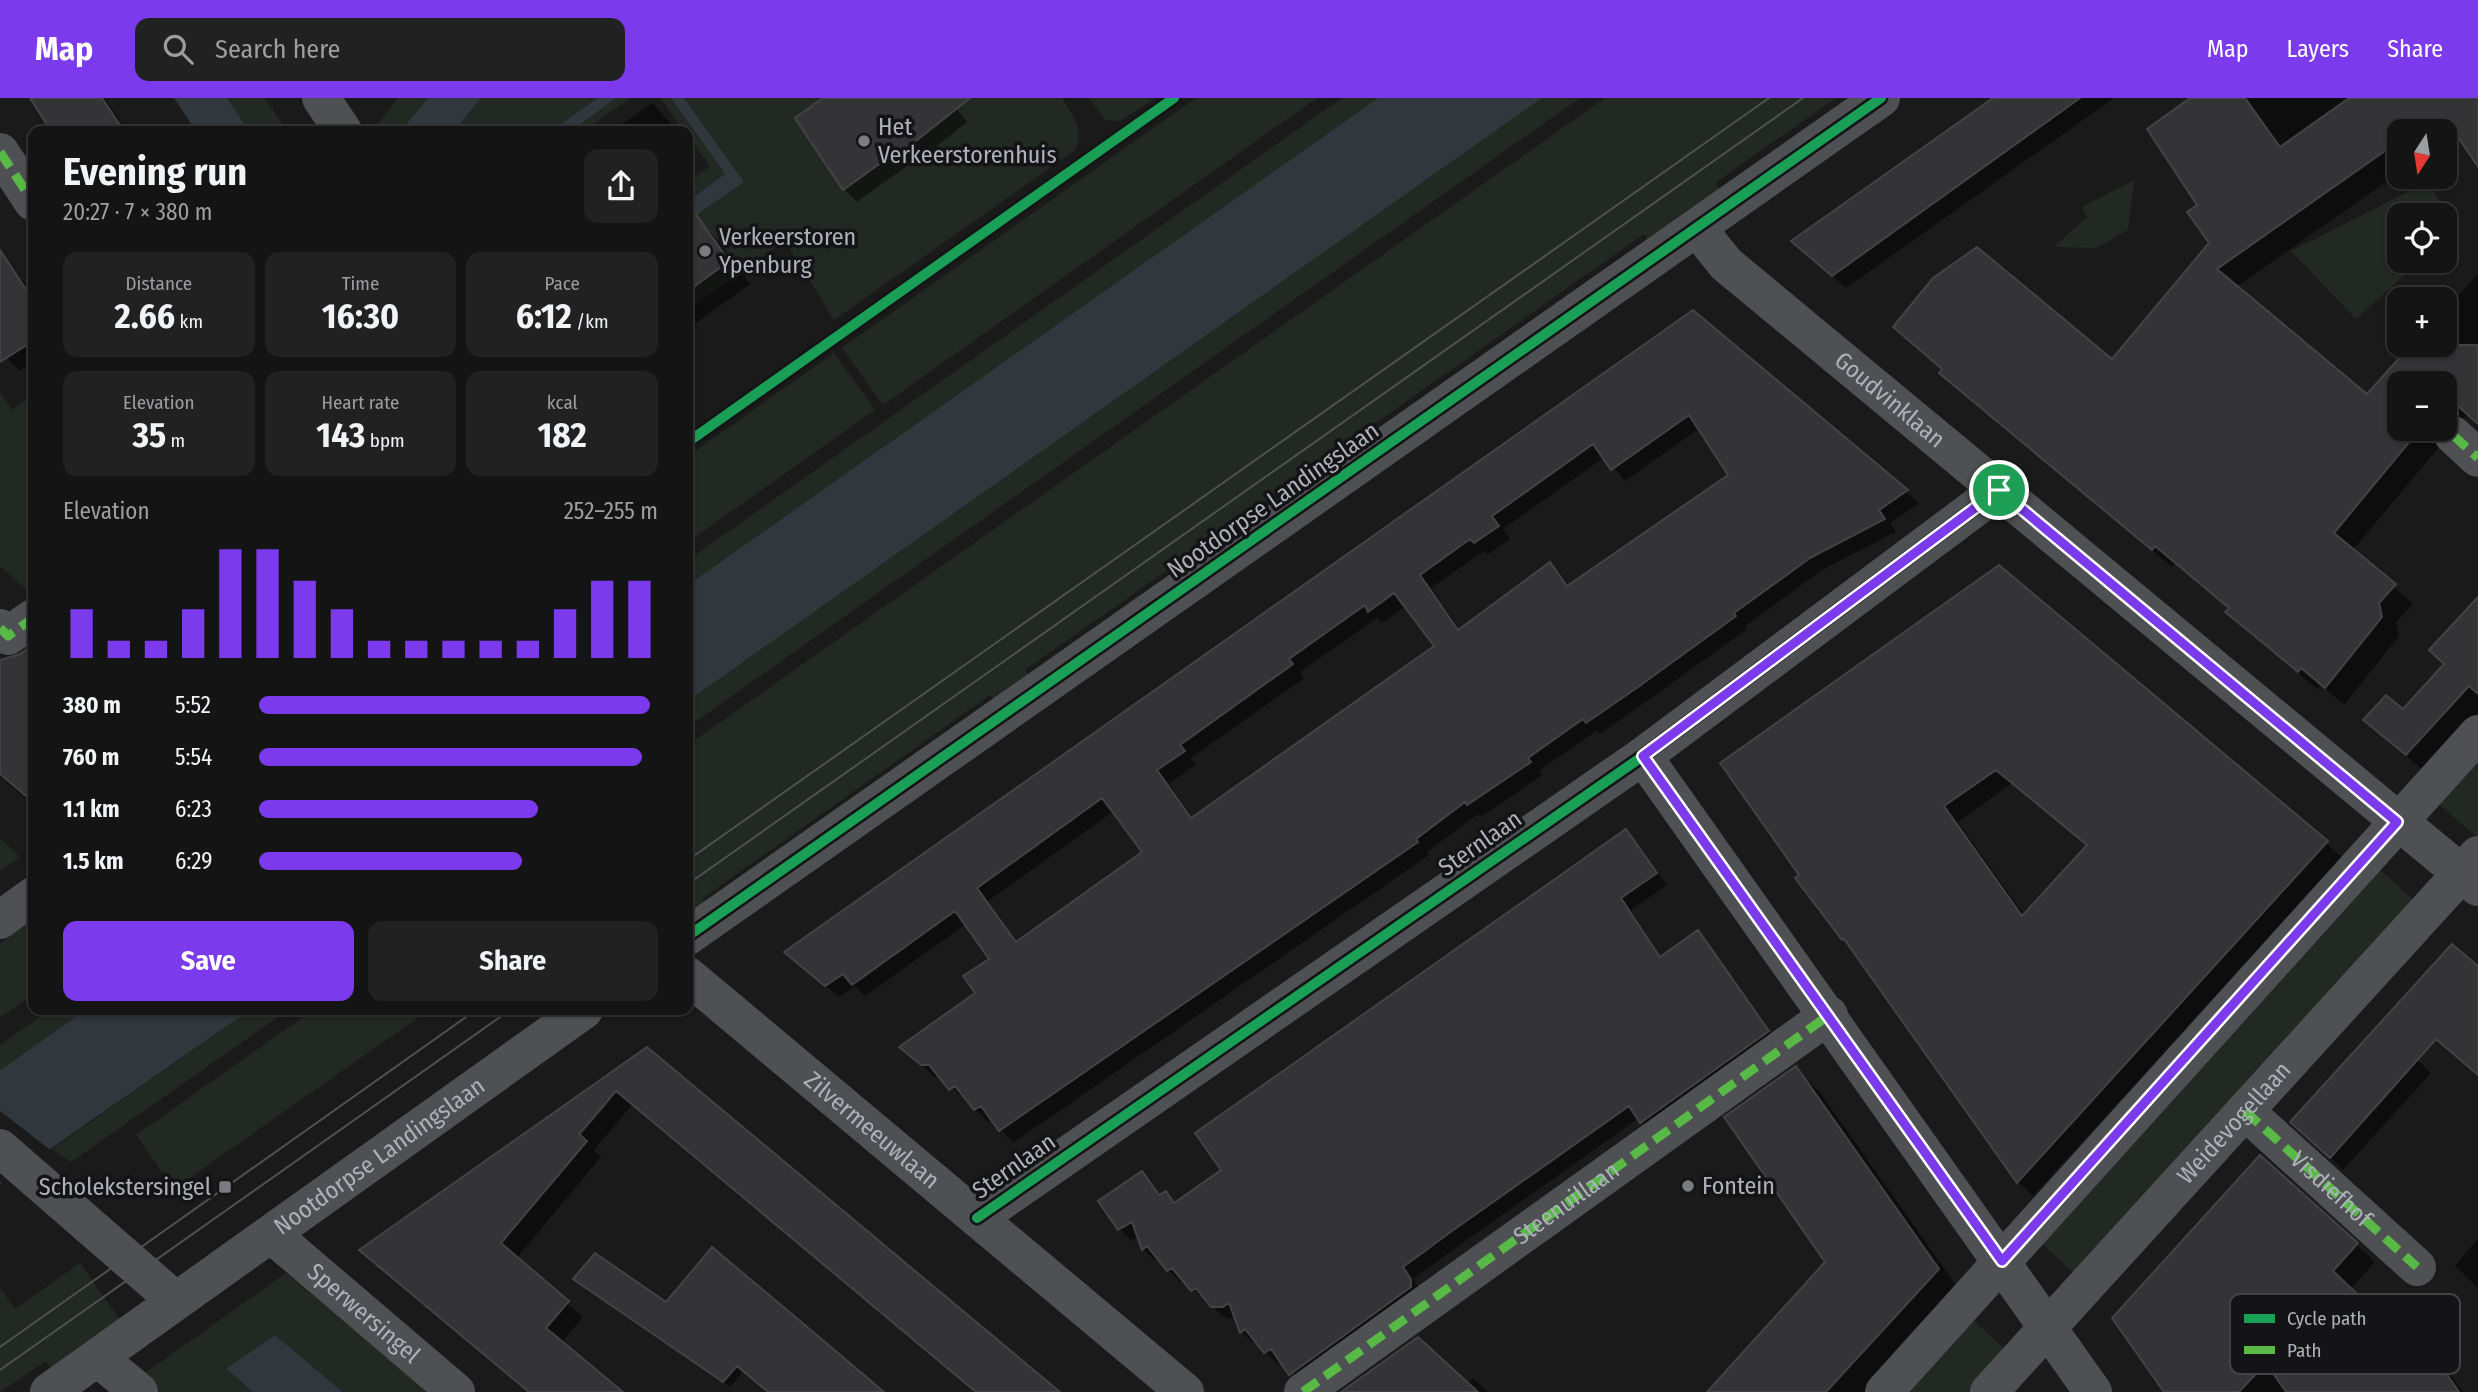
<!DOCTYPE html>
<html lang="en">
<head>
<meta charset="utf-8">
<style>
  :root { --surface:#141414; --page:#212122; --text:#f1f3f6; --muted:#9d9ea0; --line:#333334; --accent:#7c3aed }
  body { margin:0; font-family:"Fira Sans Condensed",sans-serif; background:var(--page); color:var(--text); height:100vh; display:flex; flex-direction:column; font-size:26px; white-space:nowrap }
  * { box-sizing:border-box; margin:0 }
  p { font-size:23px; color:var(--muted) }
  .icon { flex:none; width:38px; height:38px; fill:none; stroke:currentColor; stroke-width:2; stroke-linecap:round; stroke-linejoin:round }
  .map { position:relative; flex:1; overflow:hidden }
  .panel { position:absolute; left:28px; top:28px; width:665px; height:889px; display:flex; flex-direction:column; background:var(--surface); border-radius:14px; box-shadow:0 2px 5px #0004,0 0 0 2px var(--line) }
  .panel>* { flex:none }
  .needle { width:46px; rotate:192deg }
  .buttons { position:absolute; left:2387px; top:21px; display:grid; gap:14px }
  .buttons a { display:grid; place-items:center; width:70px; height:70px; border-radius:14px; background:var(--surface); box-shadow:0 2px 5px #0004,0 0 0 2px var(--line); font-size:35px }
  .pin { position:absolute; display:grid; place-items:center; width:60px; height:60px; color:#fff; margin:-30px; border:4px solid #fff; border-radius:50%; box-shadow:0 2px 7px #0007 }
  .round { display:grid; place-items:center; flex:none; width:74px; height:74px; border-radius:14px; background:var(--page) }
  .summary { display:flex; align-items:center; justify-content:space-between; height:119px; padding:0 35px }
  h1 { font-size:38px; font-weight:700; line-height:52px }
  .metrics { display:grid; grid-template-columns:repeat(3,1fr); gap:10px; height:119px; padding:7px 35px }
  .metrics div { display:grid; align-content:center; border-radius:14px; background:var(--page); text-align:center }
  .metrics b { font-size:35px; font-weight:700 }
  .metrics small { font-size:19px; font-weight:400 }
  .metrics p { font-size:19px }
  .chart { height:196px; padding:14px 35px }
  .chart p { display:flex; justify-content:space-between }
  .chart svg { width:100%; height:126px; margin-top:7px; stroke:var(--accent); stroke-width:6 }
  .action { display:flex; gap:14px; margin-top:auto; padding:14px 35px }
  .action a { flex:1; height:80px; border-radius:14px; background:var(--accent); color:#fff; font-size:28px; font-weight:700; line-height:80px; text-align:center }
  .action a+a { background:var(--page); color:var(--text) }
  ul { padding:0 35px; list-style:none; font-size:23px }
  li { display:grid; grid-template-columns:112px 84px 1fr; align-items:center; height:52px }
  li i { height:18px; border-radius:9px; background:var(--accent) }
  header { display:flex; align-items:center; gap:42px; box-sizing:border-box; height:98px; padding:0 35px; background:var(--accent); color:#fff }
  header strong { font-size:33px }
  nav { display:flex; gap:38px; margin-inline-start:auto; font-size:24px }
  .search { width:490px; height:63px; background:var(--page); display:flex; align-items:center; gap:18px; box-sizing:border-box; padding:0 24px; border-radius:14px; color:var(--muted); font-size:26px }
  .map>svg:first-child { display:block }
</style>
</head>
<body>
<header>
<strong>Map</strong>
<div class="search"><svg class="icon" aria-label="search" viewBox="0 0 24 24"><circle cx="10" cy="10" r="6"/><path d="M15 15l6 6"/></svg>Search here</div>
<nav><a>Map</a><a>Layers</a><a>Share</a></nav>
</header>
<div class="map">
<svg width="2478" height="1294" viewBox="0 0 2478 1294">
  <rect width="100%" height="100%" fill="#1a1a1a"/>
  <path fill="#222923" d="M227,0h38l22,33h-38z
    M398,0h30l-24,29 3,4h-35z
    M481,0h116l-45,33h-98z
    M616,0h14l-46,33h-13z
    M660,0h11l54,76 -37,27v-19l22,-16z
    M684,0h378c10,17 24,34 12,53l-240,169 -49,-79 -97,69v-89l56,-39z
    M1089,0h67l-36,23 -15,-1z
    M1196,0h121l-434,307 -41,-57z
    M1342,0h36l-690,487v-25z
    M1542,0h38l-892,629v-26z
    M1605,0h231l-121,85 8,12 -72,50 -7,-11 -342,241 8,12 -13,9 -8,-11 -264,185 8,12 -34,24 -9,-11 -287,203 8,12 -23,16v-181z
    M2134,82l-6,50 -32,18 -42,-1 33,-30 -5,-10z
    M2428,84l28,46 -11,10v-23h-46v46h21l-64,58 -65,-68z
    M834,255l41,57 -187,132v-86z
    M0,294l12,18 21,-15v191l-5,5 -28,-25z
    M2478,655v85l-43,-37z
    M0,740l20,19 -20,14z
    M2376,768l42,38 -340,373 -41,-38z
    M33,822v74l-33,24v-75z
    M50,912h36l-86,60v-25z
    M250,912h38l-217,152 -19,-13z
    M313,912h116l-255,179 -38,-54z
    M80,1165l43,61 -69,48 -8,-11 -46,31v-104l15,21z
    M286,1175l143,119h-86l-68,-57 -49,35 27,22h-93l-19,-16z
    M1967,1216l42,39 -35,39h-78z"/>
  <path fill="#30383d" d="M174,0h53l22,33h-53z
    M428,0h53l-27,33h-47l-3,-4z
    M597,0h19l-45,33h-19z
    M671,0h13l60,84 -56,39v-20l37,-27z
    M1378,0h164l-854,603v-116z
    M86,912h164l-250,174v-114z
    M275,1237l68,57h-90l-27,-23z"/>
  <path fill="#1a1a1a" d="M0,1013l53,41 -49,34 -4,-5z"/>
  <path fill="#0007" fill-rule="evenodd" d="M32,0h73l22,33h-73z
    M825,0h124l18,24 -51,41 -2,-2 -57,41 -13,-13z
    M1996,0h118l-268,190 -53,-47z
    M2193,0h285v66l-22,-31 -11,8v-10h-46v42l-163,114 131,110 47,-52h31v-34l33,-37v149l-11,-9 -115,137 61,53 -17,18 3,14 -55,69 -23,-20 -4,4 -71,-59 -18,-19 2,-2 -56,-46 -2,4 -212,-176 -18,-18 1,-2 -48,-44 218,35 98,-119 -11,-37zM2399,285h46v46h-46z
    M652,5l26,28h-66z
    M688,47l7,11 -7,5z
    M698,122l22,22 30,42 -62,45v-98z
    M0,151l33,47v67l-14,7 -19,-19z
    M1693,214l226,191 -29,20 6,9 -74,38 -77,56 2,3 -97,70 -50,35 -4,-3 -57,40 3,4 -61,42 -3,-3 -51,38 2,3 -416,288 -21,-24 -4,3 -47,-45h-6l-33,-30 75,-54 14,-34 -25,-35 -101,72 -10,-10 -16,11 -53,-45zM1700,330l31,47 -162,111 -19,-22 -90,66 -29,-42 53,-37 3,4 23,-16 -7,-10 102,-72 20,24zM1406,508l31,41 -244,171 -24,-34 27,-20 -5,-6 113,-80 -4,-6 77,-54 5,5zM1114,713l31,41 -127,91 -30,-42z
    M1999,470l343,289 -309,339 -15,-14 -163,-232 -12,-11zM2012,685l76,63 -63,70 -67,-94z
    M2478,501v116l-52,58 -61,-53 38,-8 43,-47z
    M33,549v158l-33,-28v-115l22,-7z
    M1626,733l41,54 -36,25 31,48 36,-25 81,111 -126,90 -14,-16 -175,124 -51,37 9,13 -119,93 -21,-25 -5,4 -21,-23 -3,2 -12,-11 -5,-14h-11l-41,-38 -4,2 -22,-25 -3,3 -12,-11 -4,-13 -8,5 -11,-12 22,-56 19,23 4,-3 11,11 47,-34z
    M2380,928l51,47 -88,97 -38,-35z
    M647,951l410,343h-82l-343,-287 -38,45 7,7 -85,102 67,58 -22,26 59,49h-91l-168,-142zM603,1006h5l-33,38 -3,-2z
    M1795,970l26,26 142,201 -88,97h-166l119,-130z
    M2261,1059l114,105 -25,28 24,22 18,-13 18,18 53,75h-297z
    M2478,1140v50l-23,-22z
    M581,1186l300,108h-111l-26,-22 -14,17z
    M1473,1280l15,14h-144l122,-9z"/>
  <path fill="#343436" stroke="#434346" stroke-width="2" fill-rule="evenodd" d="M30,0h72l22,33h-73z
    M823,0h147l-68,54 -2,-3 -57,41 -48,-72z
    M1993,0h87l-248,178 -41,-35z
    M2190,0h55l35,49 69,-49h129v69l-24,-36h-55v10l-182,128 150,125 44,-49h67v79l-30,-27 -3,3v-17h-46v46h21l-86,104 62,51 -17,19 3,14 -57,71 -24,-20 -3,4 -47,-39 -26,-21 4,-4 -74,-62 -3,4 -76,-63 -137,-114 3,-4 -49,-42 40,-49 44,-31 135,112 97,-116 -22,-31 10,-7 -50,-76z
    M688,105l41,58 -41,30z
    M0,152l33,50v41l-33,21z
    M1693,212l215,180 -29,20 6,9 -75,39 -76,55 2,3 -98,71 -52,36 -3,-4 -55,39 3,4 -64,43 -2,-3 -49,37 2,3 -419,289 -18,-25 -7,4 -19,-24 -6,4 -20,-25h-8l-22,-18 76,-54 -12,-17 26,-17 -34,-48 -103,74 -9,-11 -18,12 -41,-34zM1689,317l39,60 -161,111 -17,-24 -92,68 -38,-55 50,-36 4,4 25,-17 -7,-10 101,-72 18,26zM1394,495l40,53 -243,172 -34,-48 28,-19 -5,-6 113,-81 -4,-5 76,-54 3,7zM1102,700l40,54 -126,90 -39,-54z
    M1999,467l329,276 -311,342 -173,-244 -2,1 -47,-62 4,-3 -79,-112zM1996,672l91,75 -65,71 -78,-110z
    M2478,499v97l-9,-8 -63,69 -43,-35 23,-25 17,14 41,-45 -15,-14z
    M33,547v157l-33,-28v-114l20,-6z
    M1626,731l31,44 -36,25 39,59 38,-27 71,101 -129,92 -11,-17 -177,125 -49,36 8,12v8l-122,88 -18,-26 -7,4 -19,-24 -5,4 -11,-30 -6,4h-12l-15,-19 -5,3 -19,-23 -5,3 -20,-25 -5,4 -10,-28 -14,8 -20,-29 44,-30 17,24 7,-4 8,12 47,-33 -26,-37z
    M2452,846l26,22v109l-42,-36 -106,119 -40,-36z
    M647,949l170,142 243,203h-84l-360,-301 -37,43 8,7 -86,102 68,58 -23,27 77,64h-94l-170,-142z
    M1796,968l143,203 -113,123h-119l118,-130 -101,-145z
    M2260,1057l98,88 -25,28 41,39 19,-13 66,95h-173l-20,-29 -27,29h-75l-52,-74z
    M712,1149l113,95 59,50h-116l-31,-26 -14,16 -150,-103 22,-26 71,49z
    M1418,1239l60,55h-137z"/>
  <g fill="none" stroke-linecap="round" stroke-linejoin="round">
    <g stroke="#4f5053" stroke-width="38">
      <path d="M321,0l22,33"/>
      <path d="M0,54l33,50"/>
      <path id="s1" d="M1697,130l29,36 752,623"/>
      <path d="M2453,337l25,23"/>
      <path d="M0,530l8,8 25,-18"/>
      <path d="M1643,658l450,636"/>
      <path d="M0,822l33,-24"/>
      <path d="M688,838l1193,-838"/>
      <path id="s2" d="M688,878l497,416"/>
      <path id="s3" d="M2245,1013l172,156"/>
      <path d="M0,1050l176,153"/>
      <path d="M977,1120l666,-462 356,-266"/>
      <path id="s4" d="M271,1136l185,158"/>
      <path d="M98,1260l41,34"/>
      <path id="s5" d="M49,1294l535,-382"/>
      <path id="s6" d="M1303,1294l526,-377"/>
      <path d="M1884,1294l594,-658"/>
      <path id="s7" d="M1989,1294l489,-537"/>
    </g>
    <path stroke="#505052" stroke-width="2" d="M688,762l1081,-762
      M688,786l1115,-786
      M0,1249l476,-337
      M0,1272l510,-360"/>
    <path stroke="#58b947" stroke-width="9" stroke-dasharray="18 9" stroke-linecap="butt" d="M0,54l33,50
      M2453,337l25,23
      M0,530l8,8 25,-18
      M2245,1013l172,156
      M1303,1294l526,-377"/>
    <defs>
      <path id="cycleway" d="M688,344l486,-344
        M688,838l1193,-838
        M977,1120l666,-462 356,-266"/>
    </defs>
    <use href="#cycleway" stroke="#141416" stroke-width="15"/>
    <use href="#cycleway" stroke="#1a9f57" stroke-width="10"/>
  </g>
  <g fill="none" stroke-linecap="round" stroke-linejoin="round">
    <defs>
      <path id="route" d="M1999,392l398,332 -395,439 -359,-505z"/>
    </defs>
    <use href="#route" stroke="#fff" stroke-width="14"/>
    <use href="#route" stroke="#7c3aed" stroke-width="9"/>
  </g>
  <g fill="#7a7c82" stroke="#141416" stroke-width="2.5">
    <circle cx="864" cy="43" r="7"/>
    <circle cx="705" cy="153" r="7"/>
    <circle cx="1688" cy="1088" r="7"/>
    <rect x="218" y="1082" width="14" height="14" rx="3.5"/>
  </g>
  <g text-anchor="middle" stroke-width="7" stroke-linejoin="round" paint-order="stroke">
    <g font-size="24" fill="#adb1ba" stroke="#141416" text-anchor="start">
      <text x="878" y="37">Het<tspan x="878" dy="28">Verkeerstorenhuis</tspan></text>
      <text x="719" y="147">Verkeerstoren<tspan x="719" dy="28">Ypenburg</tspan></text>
      <text x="1702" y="1096">Fontein</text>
      <text x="211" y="1097" text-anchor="end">Scholekstersingel</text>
    </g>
    <g font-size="24" fill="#adb1ba" stroke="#141416">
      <text dy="8" stroke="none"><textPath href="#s1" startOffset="259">Goudvinklaan</textPath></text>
      <text transform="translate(1273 402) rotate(-35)" y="8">Nootdorpse Landingslaan</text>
      <text transform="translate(1480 745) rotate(-35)" y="8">Sternlaan</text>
      <text dy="8" stroke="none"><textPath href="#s7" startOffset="364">Weidevogellaan</textPath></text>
      <text dy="8" stroke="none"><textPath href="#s2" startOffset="240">Zilvermeeuwlaan</textPath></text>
      <text dy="8" stroke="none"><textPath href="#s5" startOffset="406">Nootdorpse Landingslaan</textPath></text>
      <text transform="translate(1014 1068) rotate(-35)" y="8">Sternlaan</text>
      <text dy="8" stroke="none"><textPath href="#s3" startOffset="116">Visdiefhof</textPath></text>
      <text dy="8" stroke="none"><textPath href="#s6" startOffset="324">Steenuillaan</textPath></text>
      <text dy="8" stroke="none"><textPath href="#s4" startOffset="122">Sperwersingel</textPath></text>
    </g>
  </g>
  <rect x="2230" y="1196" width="230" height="80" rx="10" fill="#141416" stroke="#424347" stroke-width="2"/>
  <rect x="2244" y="1216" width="31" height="9" fill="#1a9f57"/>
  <rect x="2244" y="1248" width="31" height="8" fill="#58b947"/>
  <g font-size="19" fill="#adb1ba">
    <text x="2287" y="1227">Cycle path</text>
    <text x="2287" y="1259">Path</text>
  </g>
</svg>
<div class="buttons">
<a><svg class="needle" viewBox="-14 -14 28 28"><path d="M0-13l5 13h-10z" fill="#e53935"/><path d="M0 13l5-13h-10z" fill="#9d9ea0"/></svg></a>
<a><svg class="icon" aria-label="locate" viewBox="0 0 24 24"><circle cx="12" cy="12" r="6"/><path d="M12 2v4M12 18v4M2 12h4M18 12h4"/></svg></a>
<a>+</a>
<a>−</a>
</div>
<div class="pin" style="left:1999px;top:392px;background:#1e9e55"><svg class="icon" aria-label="arrive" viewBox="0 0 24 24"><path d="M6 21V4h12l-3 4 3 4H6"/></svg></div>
<section class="panel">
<div class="summary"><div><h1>Evening run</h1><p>20:27 · 7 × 380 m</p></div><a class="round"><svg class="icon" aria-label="share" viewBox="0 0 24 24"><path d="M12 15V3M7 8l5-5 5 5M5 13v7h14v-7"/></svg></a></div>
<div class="metrics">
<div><p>Distance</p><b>2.66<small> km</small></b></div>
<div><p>Time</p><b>16:30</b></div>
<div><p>Pace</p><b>6:12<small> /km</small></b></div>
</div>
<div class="metrics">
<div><p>Elevation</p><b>35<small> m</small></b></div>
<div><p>Heart rate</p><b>143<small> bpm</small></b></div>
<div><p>kcal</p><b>182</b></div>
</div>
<div class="chart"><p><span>Elevation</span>252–255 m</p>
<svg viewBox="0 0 160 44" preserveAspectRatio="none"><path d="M5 44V27M15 44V38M25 44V38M35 44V27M45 44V6M55 44V6M65 44V17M75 44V27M85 44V38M95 44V38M105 44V38M115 44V38M125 44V38M135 44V27M145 44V17M155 44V17"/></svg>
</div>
<ul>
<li><b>380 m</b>5:52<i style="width:98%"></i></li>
<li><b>760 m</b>5:54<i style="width:96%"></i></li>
<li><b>1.1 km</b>6:23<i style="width:70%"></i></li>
<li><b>1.5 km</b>6:29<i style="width:66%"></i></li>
</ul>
<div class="action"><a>Save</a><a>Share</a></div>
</section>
</div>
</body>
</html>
